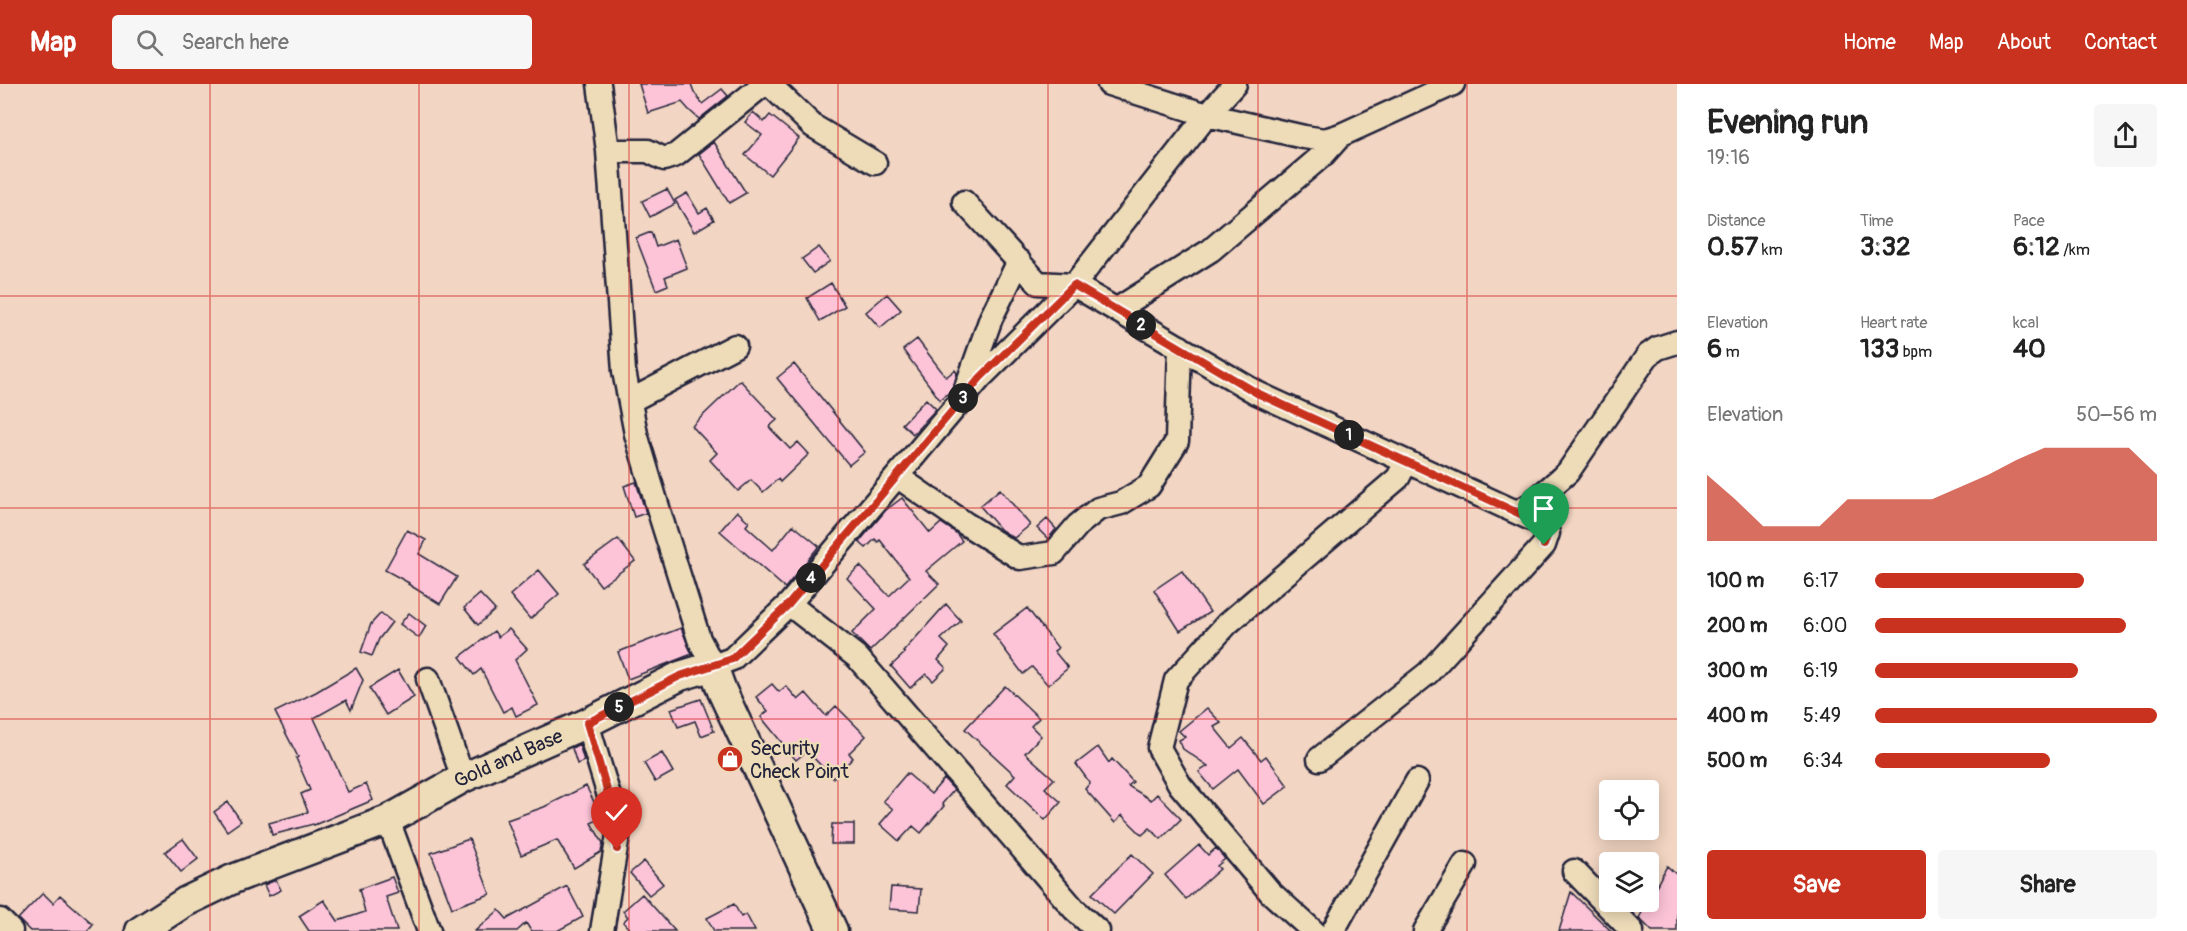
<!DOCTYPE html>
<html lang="en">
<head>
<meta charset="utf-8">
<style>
  :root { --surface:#fff; --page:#f6f6f6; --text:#222; --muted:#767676; --accent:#c8321e }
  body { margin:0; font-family:Pangolin,sans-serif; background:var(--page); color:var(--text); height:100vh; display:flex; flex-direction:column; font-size:22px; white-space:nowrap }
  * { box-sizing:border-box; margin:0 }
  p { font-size:20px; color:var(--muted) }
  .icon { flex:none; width:33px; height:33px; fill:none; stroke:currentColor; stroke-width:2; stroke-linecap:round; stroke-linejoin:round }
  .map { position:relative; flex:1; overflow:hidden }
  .details { display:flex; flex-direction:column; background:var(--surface); width:510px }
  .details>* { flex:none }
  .tools { position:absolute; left:1599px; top:696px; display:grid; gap:12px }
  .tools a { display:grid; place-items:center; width:60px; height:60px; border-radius:6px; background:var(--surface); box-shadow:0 3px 15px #0003; font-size:30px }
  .pin { position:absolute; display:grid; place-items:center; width:51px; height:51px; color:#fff; margin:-62px -26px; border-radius:50% 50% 50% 0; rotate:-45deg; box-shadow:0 0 6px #0007 }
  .pin .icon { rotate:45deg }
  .km { position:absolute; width:30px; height:30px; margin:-15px; border-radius:50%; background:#222; color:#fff; font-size:16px; line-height:30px; text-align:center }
  .round { display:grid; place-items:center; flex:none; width:63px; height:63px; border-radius:6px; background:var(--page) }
  .overview { display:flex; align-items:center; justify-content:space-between; height:102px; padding:0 30px }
  h1 { font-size:33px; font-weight:800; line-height:45px }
  .metrics { display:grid; grid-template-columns:repeat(3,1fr); gap:9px; height:102px; padding:6px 30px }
  .metrics div { display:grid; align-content:center }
  .metrics b { font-size:26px; font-weight:800 }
  .metrics small { font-size:16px; font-weight:400 }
  .metrics p { font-size:16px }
  .chart { height:168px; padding:12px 30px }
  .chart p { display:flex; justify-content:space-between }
  .chart svg { width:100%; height:108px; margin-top:6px; fill:var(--accent); opacity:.7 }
  .cta { display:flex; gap:12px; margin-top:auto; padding:12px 30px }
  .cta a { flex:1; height:69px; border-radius:6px; background:var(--accent); color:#fff; font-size:24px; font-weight:800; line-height:69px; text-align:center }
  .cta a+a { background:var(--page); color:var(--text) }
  ul { padding:0 30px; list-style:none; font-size:20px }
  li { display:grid; grid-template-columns:96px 72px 1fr; align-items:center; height:45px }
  li i { height:15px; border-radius:8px; background:var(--accent) }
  header { display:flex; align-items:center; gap:36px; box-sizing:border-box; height:84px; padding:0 30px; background:var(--accent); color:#fff }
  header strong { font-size:28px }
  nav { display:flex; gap:33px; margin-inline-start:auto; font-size:21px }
  .search { width:420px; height:54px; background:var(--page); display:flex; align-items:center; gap:15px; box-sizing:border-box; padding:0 21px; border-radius:6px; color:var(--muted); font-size:22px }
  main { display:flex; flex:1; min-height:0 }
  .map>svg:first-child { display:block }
</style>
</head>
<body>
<header>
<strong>Map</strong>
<div class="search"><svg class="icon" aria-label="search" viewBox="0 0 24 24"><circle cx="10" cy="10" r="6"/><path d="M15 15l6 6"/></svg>Search here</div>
<nav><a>Home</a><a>Map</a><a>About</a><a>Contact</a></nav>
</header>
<main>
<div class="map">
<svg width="1677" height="847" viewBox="0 0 1677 847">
  <rect width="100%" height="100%" fill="#f2d5c2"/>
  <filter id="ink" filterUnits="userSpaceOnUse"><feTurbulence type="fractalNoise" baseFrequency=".0167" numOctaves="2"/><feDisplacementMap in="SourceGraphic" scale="12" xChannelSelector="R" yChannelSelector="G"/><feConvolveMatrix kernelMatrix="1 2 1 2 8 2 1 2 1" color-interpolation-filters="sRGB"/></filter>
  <g filter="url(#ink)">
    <path fill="#fdc4d8" stroke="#22223b" stroke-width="1.5" d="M639,0h52l3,8 8,12 20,-15 6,7 -29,23 -10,-9 -7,-8 -34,11z
      M753,28l11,10 6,-7 29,23 -29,37 -25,-20 17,-20 -17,-13z
      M714,58l32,51 -17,10 -30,-49z
      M667,105l8,15 -25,13 -8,-16z
      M687,109l12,20 8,-5 7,12 -20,12 -19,-32z
      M651,148l5,15 20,-8 11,29 -22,9 3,8 -12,5 -20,-52z
      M819,163l11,14 -17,12 -11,-14z
      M831,199l14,23 -25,15 -13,-23z
      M887,210l14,16 -21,18 -14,-16z
      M917,255l29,38 9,-7 2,3 -4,16 -13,11 -37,-50z
      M794,280l71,88 -16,13 -72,-87z
      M740,296l37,40 -8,7 21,22 8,-7 11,12 -29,28 -2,-3 -15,13 -12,-12 -13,11 -28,-31 7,-7 -25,-27z
      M926,315l10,10 -23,25 -11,-10z
      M636,398l10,31 -12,4 -10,-31z
      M1000,405l30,36 -16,13 -13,-8 -21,-24z
      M902,414l28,35 11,-10 15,10 6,8 -36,30 13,13 -69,67 -18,-18 24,-24 -29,-31 13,-12 29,30 20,-19 -29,-37 -2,2 -3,-3 -9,9 -7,-6 27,-32z
      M737,427l12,11 -3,4 27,24 20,-25 26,21 -34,42 -65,-57z
      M1047,435l9,10 -8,10 -11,-11z
      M407,446l19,10 -7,14 38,23 -17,27 -32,-20 1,-1 -24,-13z
      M618,455l17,22 -34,25 -17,-22z
      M539,486l20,24 -29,25 -20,-24z
      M1182,487l28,41 -30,19 -26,-41z
      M480,510l15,16 -17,15 -14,-17z
      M946,520l15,17 -20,18 8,8 -11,13 8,8 -13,13 -7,-7 -16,14 -19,-22 14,-13 -2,-1z
      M1027,524l31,40 -4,3 14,17 -20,17 -16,-18 -9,7 -30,-40z
      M381,529l11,9 -13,17 -7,17 -11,-4 10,-28z
      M409,529l17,13 -7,12 -19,-14z
      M681,544l11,26 -64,25 -10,-27z
      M509,545l18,20 -12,11 23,45 -22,11 -4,-9 -9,5 -22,-43 -7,6 -14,-18 34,-26 4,6z
      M356,584l7,12 -12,30 -5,-10 -32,18 34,74 18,-8 7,16 -59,25 -1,-1 -41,11 -3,-12 39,-11 -7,-18 9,-4 -14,-32 2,-1 -23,-45 41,-20z
      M398,586l16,27 -28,18 -17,-27z
      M772,600l7,8 7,-6 12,14 8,-7 20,23 10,-10 30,30 -17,17 4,5 -20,20 -26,-27 -11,9 -35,-43 7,-6 -12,-14z
      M1005,602l34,32 -8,8 10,10 -16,17 29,26 -9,9 16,14 -16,18 -38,-36 8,-9 -50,-46z
      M701,615l13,32 -13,5 -6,-15 -17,6 -7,-18z
      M1207,624l14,15 -7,4 17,21 12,-10 18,22 5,-4 22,30 -24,18 -26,-35 -25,20 -14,-17 9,-6 -25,-17 -4,-9 6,-3 -6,-6z
      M579,660l5,17 -7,3 -5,-16z
      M1098,663l11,16 3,-4 21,23 -5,4 23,14 6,-6 24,25 -20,20 -11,-11 -8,7 -20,-20 -7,8 -30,-34 5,-6 -14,-19z
      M662,669l11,19 -18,10 -11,-19z
      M907,689l24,21 13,-15 10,11 -12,14 2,2 -23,27 -8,-7 -14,15 -19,-17 13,-15 -10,-8z
      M586,702l16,32 -11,5 12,20 -2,9 -27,16 -17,-28 -36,15 -14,-35 37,-13z
      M228,718l13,19 -14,10 -13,-19z
      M832,740h22v20h-23z
      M183,755l15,20 -17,13 -16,-20z
      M469,755l21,55 -38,14 -21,-55z
      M1199,761l9,10 8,-7 9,11 -8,7 3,3 -34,30 -21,-24z
      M1132,770l21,20 -39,40 -22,-20z
      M644,777l19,23 -14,11 -19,-22z
      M1667,782l10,9v56h-25l-13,-13z
      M392,793l6,16 -12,4 11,34h-88l-10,-15 25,-16 14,21 27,-9 -6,-23z
      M276,796l5,10 -12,6 -5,-11z
      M567,802l16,31 -26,14h-26l-5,-8 -9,8h-42l24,-21 8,9z
      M891,803l30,2 -2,22 -30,-2z
      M1571,808l40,39h-52z
      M43,809l10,10 7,-8 33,29 -6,7h-57l-12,-12z
      M642,810l33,37h-44l-8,-9 5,-5 -5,-6z
      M734,820l7,13 5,-3 9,17h-41l-7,-13z"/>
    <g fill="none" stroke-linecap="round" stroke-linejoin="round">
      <defs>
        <path id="minor" d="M599,0l9,67 16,220 12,63 26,87 37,118 14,27 19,-7 57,-55 191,-226 94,-93 133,-170 28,-31
          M769,0l44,42 62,37
          M1109,0l98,31 97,22 21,3 16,-5 112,-51
          M608,67h40l16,8 12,-4 88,-71
          M964,118l74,81 36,2 183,108 259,119 14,-7 38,-33 80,-117 10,-7 19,-6
          M1116,226l95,-60 113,-96 17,-19
          M966,304l25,-70 28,-57
          M630,317l105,-55
          M898,393l68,47 54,34 34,-5 24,-28 20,-16 23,-6 28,-17 28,-45 3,-94
          M789,520l68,53 217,252 24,22
          M428,595l35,99
          M587,639l32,106 -17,102
          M1319,675l109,-86 116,-128 4,-12 -8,-10 -24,-11
          M388,736l41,111
          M1574,787l58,60
          M0,836l11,11
          M1313,847l-43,-39 -90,-107 -21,-37 17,-68 51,-56 171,-146 8,-16
          M1333,847l84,-150
          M1425,847l40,-67"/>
        <g id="major">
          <path id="s1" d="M140,847l45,-29 48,-23 155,-59 75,-42 124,-55 93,-47 33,-10 9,25 111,240"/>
        </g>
      </defs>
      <use href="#minor" stroke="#22223b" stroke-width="27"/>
      <use href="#major" stroke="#22223b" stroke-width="33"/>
      <use href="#minor" stroke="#eedcb9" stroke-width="22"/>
      <use href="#major" stroke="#eedcb9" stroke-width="28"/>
    </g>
  </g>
  <g fill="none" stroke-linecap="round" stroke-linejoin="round" filter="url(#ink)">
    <defs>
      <path id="route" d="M617,765l2,-19 -32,-107 93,-47 52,-17 57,-55 191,-226 94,-93 183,108 283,130 8,10 -4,12"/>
    </defs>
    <use href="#route" stroke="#fff" stroke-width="12"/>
    <use href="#route" stroke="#c8321e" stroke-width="8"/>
  </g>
  <path fill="none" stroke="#d62828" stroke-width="1.5" stroke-opacity="0.55" d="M210,0v847M419,0v847M629,0v847M838,0v847M1048,0v847M1258,0v847M1467,0v847M0,212h1677M0,424h1677M0,635h1677"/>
  <defs>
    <symbol id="shop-disc" viewBox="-11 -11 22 22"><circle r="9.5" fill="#c8321e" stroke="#eedcb9"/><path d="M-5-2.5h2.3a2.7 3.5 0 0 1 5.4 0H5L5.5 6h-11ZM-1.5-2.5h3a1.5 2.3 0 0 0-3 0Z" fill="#fff"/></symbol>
  </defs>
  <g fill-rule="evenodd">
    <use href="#shop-disc" x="715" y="660" width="30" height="30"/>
  </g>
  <g text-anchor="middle" stroke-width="4.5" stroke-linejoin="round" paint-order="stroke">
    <g font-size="20" fill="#22223b" stroke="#eedcb9" text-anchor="start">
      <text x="750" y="671">Security<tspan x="750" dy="23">Check Point</tspan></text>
    </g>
    <g font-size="20" fill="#22223b" stroke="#eedcb9">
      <text dy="7" stroke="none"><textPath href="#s1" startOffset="408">Gold and Base</textPath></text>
    </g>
  </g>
</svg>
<div class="tools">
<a><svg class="icon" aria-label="locate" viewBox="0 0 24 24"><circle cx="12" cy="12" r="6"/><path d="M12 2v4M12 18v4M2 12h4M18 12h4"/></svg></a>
<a><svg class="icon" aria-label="layers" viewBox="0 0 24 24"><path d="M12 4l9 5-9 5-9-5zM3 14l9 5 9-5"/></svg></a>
</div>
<div class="pin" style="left:1544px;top:461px;background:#1e9e55"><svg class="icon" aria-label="arrive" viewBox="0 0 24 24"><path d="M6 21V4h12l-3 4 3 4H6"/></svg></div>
<div class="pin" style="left:617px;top:765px;background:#d93025"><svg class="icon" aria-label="check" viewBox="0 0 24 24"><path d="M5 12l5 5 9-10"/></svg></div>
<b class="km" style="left:1349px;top:351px">1</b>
<b class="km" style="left:1141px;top:241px">2</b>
<b class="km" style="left:963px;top:314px">3</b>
<b class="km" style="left:811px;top:494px">4</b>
<b class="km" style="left:619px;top:623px">5</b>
</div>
<section class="details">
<div class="overview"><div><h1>Evening run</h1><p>19:16</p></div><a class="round"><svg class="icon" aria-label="share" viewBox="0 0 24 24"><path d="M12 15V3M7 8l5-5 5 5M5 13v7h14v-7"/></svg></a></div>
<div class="metrics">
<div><p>Distance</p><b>0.57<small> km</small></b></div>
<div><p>Time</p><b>3:32</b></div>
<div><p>Pace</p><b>6:12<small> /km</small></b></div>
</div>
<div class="metrics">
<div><p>Elevation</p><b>6<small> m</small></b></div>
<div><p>Heart rate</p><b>133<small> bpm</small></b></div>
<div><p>kcal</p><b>40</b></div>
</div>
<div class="chart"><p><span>Elevation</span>50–56 m</p>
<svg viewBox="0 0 160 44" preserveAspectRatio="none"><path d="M0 44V17L10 27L20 38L30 38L40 38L50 27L60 27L70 27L80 27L90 22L100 17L110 11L120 6L130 6L140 6L150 6L160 17V44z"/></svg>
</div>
<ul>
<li><b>100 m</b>6:17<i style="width:74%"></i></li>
<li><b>200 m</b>6:00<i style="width:89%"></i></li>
<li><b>300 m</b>6:19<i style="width:72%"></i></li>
<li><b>400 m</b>5:49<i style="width:100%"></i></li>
<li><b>500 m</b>6:34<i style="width:62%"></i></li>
</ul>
<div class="cta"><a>Save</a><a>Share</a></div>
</section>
</main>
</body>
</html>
